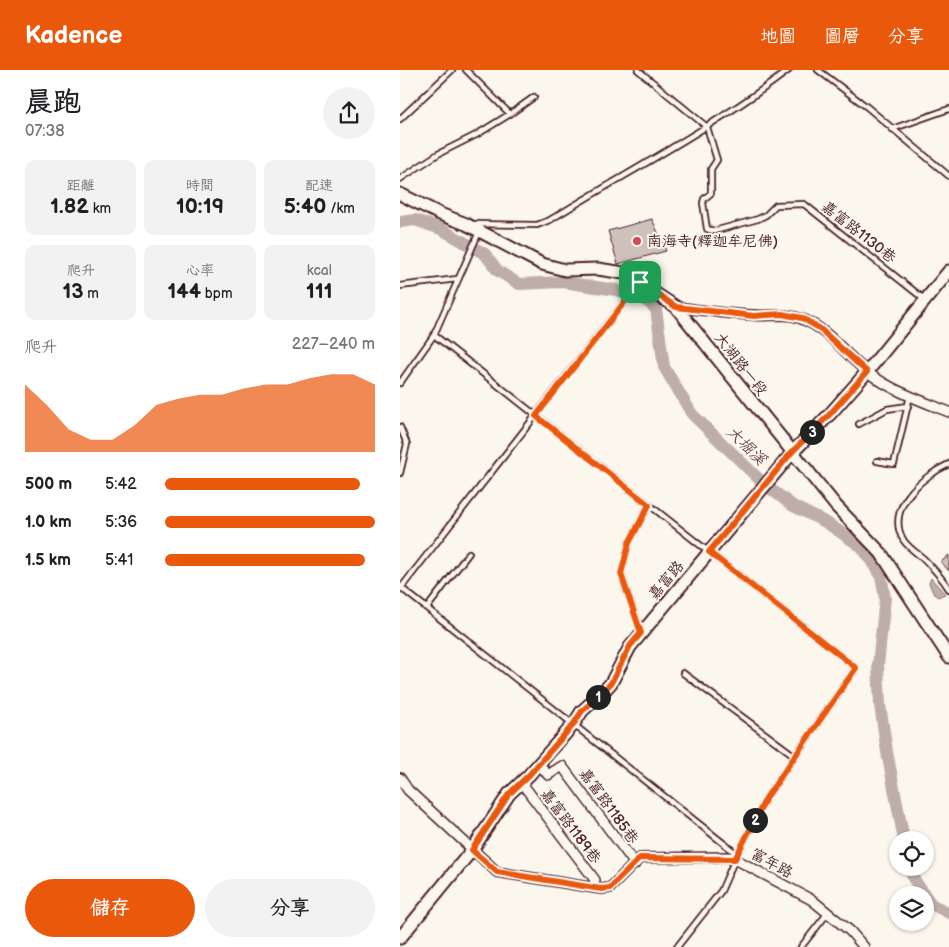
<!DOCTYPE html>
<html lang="zh-TW">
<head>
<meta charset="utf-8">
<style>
  :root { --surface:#fff; --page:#f2f2f2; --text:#202124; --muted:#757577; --accent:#ea580c }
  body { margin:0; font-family:"Balsamiq Sans","LXGW WenKai TC",sans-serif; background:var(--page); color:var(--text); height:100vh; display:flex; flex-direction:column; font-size:19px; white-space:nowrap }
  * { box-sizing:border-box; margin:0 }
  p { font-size:16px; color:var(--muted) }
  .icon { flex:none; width:28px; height:28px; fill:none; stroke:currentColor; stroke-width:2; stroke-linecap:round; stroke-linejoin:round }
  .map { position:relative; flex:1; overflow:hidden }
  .drawer { display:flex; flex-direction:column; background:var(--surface); width:400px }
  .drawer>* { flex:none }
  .tools { position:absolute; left:489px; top:761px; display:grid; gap:10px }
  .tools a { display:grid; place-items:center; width:45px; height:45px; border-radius:50%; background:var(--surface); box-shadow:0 1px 4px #0004; font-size:25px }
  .pin { position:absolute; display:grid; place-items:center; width:42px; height:42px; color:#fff; margin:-21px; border-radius:10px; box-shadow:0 2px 8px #0006 }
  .km { position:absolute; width:25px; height:25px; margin:-12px; border-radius:50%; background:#222; color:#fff; font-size:14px; line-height:25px; text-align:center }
  .round { display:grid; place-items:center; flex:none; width:52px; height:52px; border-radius:26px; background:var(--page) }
  .overview { display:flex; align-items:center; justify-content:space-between; height:85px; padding:0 25px }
  h1 { font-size:28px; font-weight:700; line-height:38px }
  .stats { display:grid; grid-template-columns:repeat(3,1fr); gap:8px; height:85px; padding:5px 25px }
  .stats div { display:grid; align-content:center; border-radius:10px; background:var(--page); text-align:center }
  .stats b { font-size:21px; font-weight:700 }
  .stats small { font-size:14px; font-weight:400 }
  .stats p { font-size:14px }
  .chart { height:140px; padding:10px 25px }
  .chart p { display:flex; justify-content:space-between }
  .chart svg { width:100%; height:90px; margin-top:5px; fill:var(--accent); opacity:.7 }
  .cta { display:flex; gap:10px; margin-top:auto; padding:10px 25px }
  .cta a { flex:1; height:58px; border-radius:30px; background:var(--accent); color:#fff; font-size:20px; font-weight:700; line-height:58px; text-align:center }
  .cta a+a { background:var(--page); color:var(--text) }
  ul { padding:0 25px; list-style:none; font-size:16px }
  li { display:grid; grid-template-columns:80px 60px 1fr; align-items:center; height:38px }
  li i { height:12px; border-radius:6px; background:var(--accent) }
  header { display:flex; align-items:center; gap:30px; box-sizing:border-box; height:70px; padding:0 25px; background:var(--accent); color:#fff }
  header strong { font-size:24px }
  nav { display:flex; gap:28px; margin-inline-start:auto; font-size:18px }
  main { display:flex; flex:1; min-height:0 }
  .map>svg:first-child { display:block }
</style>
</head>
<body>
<header>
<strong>Kadence</strong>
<nav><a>地圖</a><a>圖層</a><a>分享</a></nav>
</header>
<main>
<section class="drawer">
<div class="overview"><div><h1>晨跑</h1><p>07:38</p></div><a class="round"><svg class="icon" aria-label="share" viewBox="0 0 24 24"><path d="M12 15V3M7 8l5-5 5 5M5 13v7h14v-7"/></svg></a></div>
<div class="stats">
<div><p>距離</p><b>1.82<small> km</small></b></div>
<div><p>時間</p><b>10:19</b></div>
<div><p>配速</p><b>5:40<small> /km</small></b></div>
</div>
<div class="stats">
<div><p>爬升</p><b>13<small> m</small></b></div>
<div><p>心率</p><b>144<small> bpm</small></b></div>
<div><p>kcal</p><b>111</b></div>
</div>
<div class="chart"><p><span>爬升</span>227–240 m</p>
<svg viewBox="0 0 160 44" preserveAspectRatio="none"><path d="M0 44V11L10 21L20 33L30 38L40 38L50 31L60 21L70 18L80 16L90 16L100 13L110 11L120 11L130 8L140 6L150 6L160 11V44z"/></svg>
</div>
<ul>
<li><b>500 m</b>5:42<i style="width:93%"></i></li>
<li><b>1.0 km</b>5:36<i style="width:100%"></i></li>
<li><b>1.5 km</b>5:41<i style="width:95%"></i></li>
</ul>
<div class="cta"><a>儲存</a><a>分享</a></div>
</section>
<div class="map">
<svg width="549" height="877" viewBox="0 0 549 877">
  <rect width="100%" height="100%" fill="#fbf7ec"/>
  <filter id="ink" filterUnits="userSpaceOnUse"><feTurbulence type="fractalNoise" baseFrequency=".02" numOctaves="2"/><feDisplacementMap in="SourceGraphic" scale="10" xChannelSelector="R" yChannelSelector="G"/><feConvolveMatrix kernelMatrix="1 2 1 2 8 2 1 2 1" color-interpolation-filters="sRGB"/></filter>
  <g filter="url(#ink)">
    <path fill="#bfadaa" stroke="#907477" d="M531,508l14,16 -7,3 -5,-4 -4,-10z"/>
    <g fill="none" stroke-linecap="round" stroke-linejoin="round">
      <path stroke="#bfadaa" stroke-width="12" d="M0,152l15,-2 26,9 44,25 13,17 21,13 44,-2 53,8 27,8 13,11 8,58 28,47 71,69 30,23 34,17 35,24 19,29 4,22 -7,67 2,40 7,47 17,88
        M510,798l3,10 18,26 18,9"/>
    </g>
    <path fill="#cfc2bc" stroke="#4a1f2b" d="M252,149l14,32 -48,13 -10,-33z
      M549,485v16l-8,-9z"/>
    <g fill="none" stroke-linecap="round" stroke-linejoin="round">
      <defs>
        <path id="lane" d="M66,0l44,44
          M238,0l69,57 10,33 -6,9v24l-7,6 -1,4 4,26 7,2 44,-12 8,-4 10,-10 28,-1 120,95
          M418,0l49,37 82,69
          M0,49l52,-49
          M492,59l57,-20
          M0,109l38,-25 38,-19 34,-21 24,-17
          M75,154l62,1 13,-5c80,-49 164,-93 239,-150
          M0,216l57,-7
          M34,265l422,333 -90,130 -31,61 -14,32 -44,56
          M0,313l34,-48 45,-103
          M459,354l28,-15 21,-3
          M0,357l7,17 -7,29
          M477,391l17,3 16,-68
          M549,394c-27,12 -65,45 -45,77 5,7 14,13 20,18 9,9 18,19 25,30
          M0,517l337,267
          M1,518l238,-305
          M27,538l42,-55
          M241,562l-20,-58 8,-31 20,-38
          M283,603l112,83
          M401,877l26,-33"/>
        <path id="street" d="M276,237c26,3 51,7 76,8 17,2 34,-3 50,4 27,10 45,38 68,55 23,17 52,27 79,38
          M139,694l9,11 14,-9 73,98
          M0,708l8,12 89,82 104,17 9,-1 30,-30 90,-1 5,2 77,41 38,31 14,16
          M121,712l74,98 -2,8"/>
        <path id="secondary" d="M0,124l40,20 26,10 76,40 23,6 33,-1 26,4 52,34 160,199 45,47 68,104
          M0,868l72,-88 37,-56 20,-19 44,-50 9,-14 19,-17 10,-11 19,-36 162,-194 38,-39 37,-42 82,-101"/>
      </defs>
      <use href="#lane" stroke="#4a1f2b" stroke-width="8"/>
      <use href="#street" stroke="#4a1f2b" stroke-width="12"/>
      <use href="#secondary" stroke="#4a1f2b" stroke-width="15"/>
      <use href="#lane" stroke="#fbf7ec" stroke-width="4.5"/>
      <use href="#street" stroke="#fbf7ec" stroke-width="9"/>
      <use href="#secondary" stroke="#fbf7ec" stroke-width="11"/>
    </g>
  </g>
  <g fill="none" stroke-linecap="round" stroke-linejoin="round" filter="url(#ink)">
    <defs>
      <path id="route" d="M240,212l36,25 78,9 28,-2 20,4 17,10 48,44 -37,42 -38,38 -83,100 147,116 -90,130 -31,61 -95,-1 -30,30 -9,1 -104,-17 -25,-22 37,-56 20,-19 29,-33 15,-17 9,-14 19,-17 10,-11 19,-37 11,-13 -20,-59 8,-31 20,-38 -113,-89z"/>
    </defs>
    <use href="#route" stroke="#fff" stroke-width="10"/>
    <use href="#route" stroke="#ea580c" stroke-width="6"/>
  </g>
  <circle fill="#d1495b" stroke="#fbf7ec" stroke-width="2" cx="237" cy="171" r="5"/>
  <g text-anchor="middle" stroke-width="4" stroke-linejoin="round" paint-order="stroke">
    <g font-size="15" fill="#4a1f2b" stroke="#fbf7ec">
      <text transform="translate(459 162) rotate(38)" y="5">嘉富路1130巷</text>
      <text transform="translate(341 294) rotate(52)" y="5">大湖路一段</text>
      <text transform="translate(266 510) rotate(-50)" y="5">嘉富路</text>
      <text transform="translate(209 736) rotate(54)" y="5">嘉富路1185巷</text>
      <text transform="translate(171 756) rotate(53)" y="5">嘉富路1189巷</text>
      <text transform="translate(372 793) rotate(28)" y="5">富年路</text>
    </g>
    <g font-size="15" fill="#4a1f2b" stroke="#fbf7ec" text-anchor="start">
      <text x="247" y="176">南海寺(釋迦牟尼佛)</text>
    </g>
    <g font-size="16" font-style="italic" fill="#6d4a51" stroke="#fbf7ec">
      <text transform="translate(347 375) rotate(44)" y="6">大堀溪</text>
    </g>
  </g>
</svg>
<div class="tools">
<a><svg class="icon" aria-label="locate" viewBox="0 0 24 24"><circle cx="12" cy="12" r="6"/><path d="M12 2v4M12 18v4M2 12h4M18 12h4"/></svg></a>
<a><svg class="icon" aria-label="layers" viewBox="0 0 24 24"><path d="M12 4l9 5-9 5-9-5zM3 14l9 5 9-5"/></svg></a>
</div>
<div class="pin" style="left:240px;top:212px;background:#1e9e55"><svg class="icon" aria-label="arrive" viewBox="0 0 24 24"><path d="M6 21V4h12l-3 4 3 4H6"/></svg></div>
<b class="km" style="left:198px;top:627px">1</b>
<b class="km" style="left:355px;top:750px">2</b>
<b class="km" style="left:412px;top:362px">3</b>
</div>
</main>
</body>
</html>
